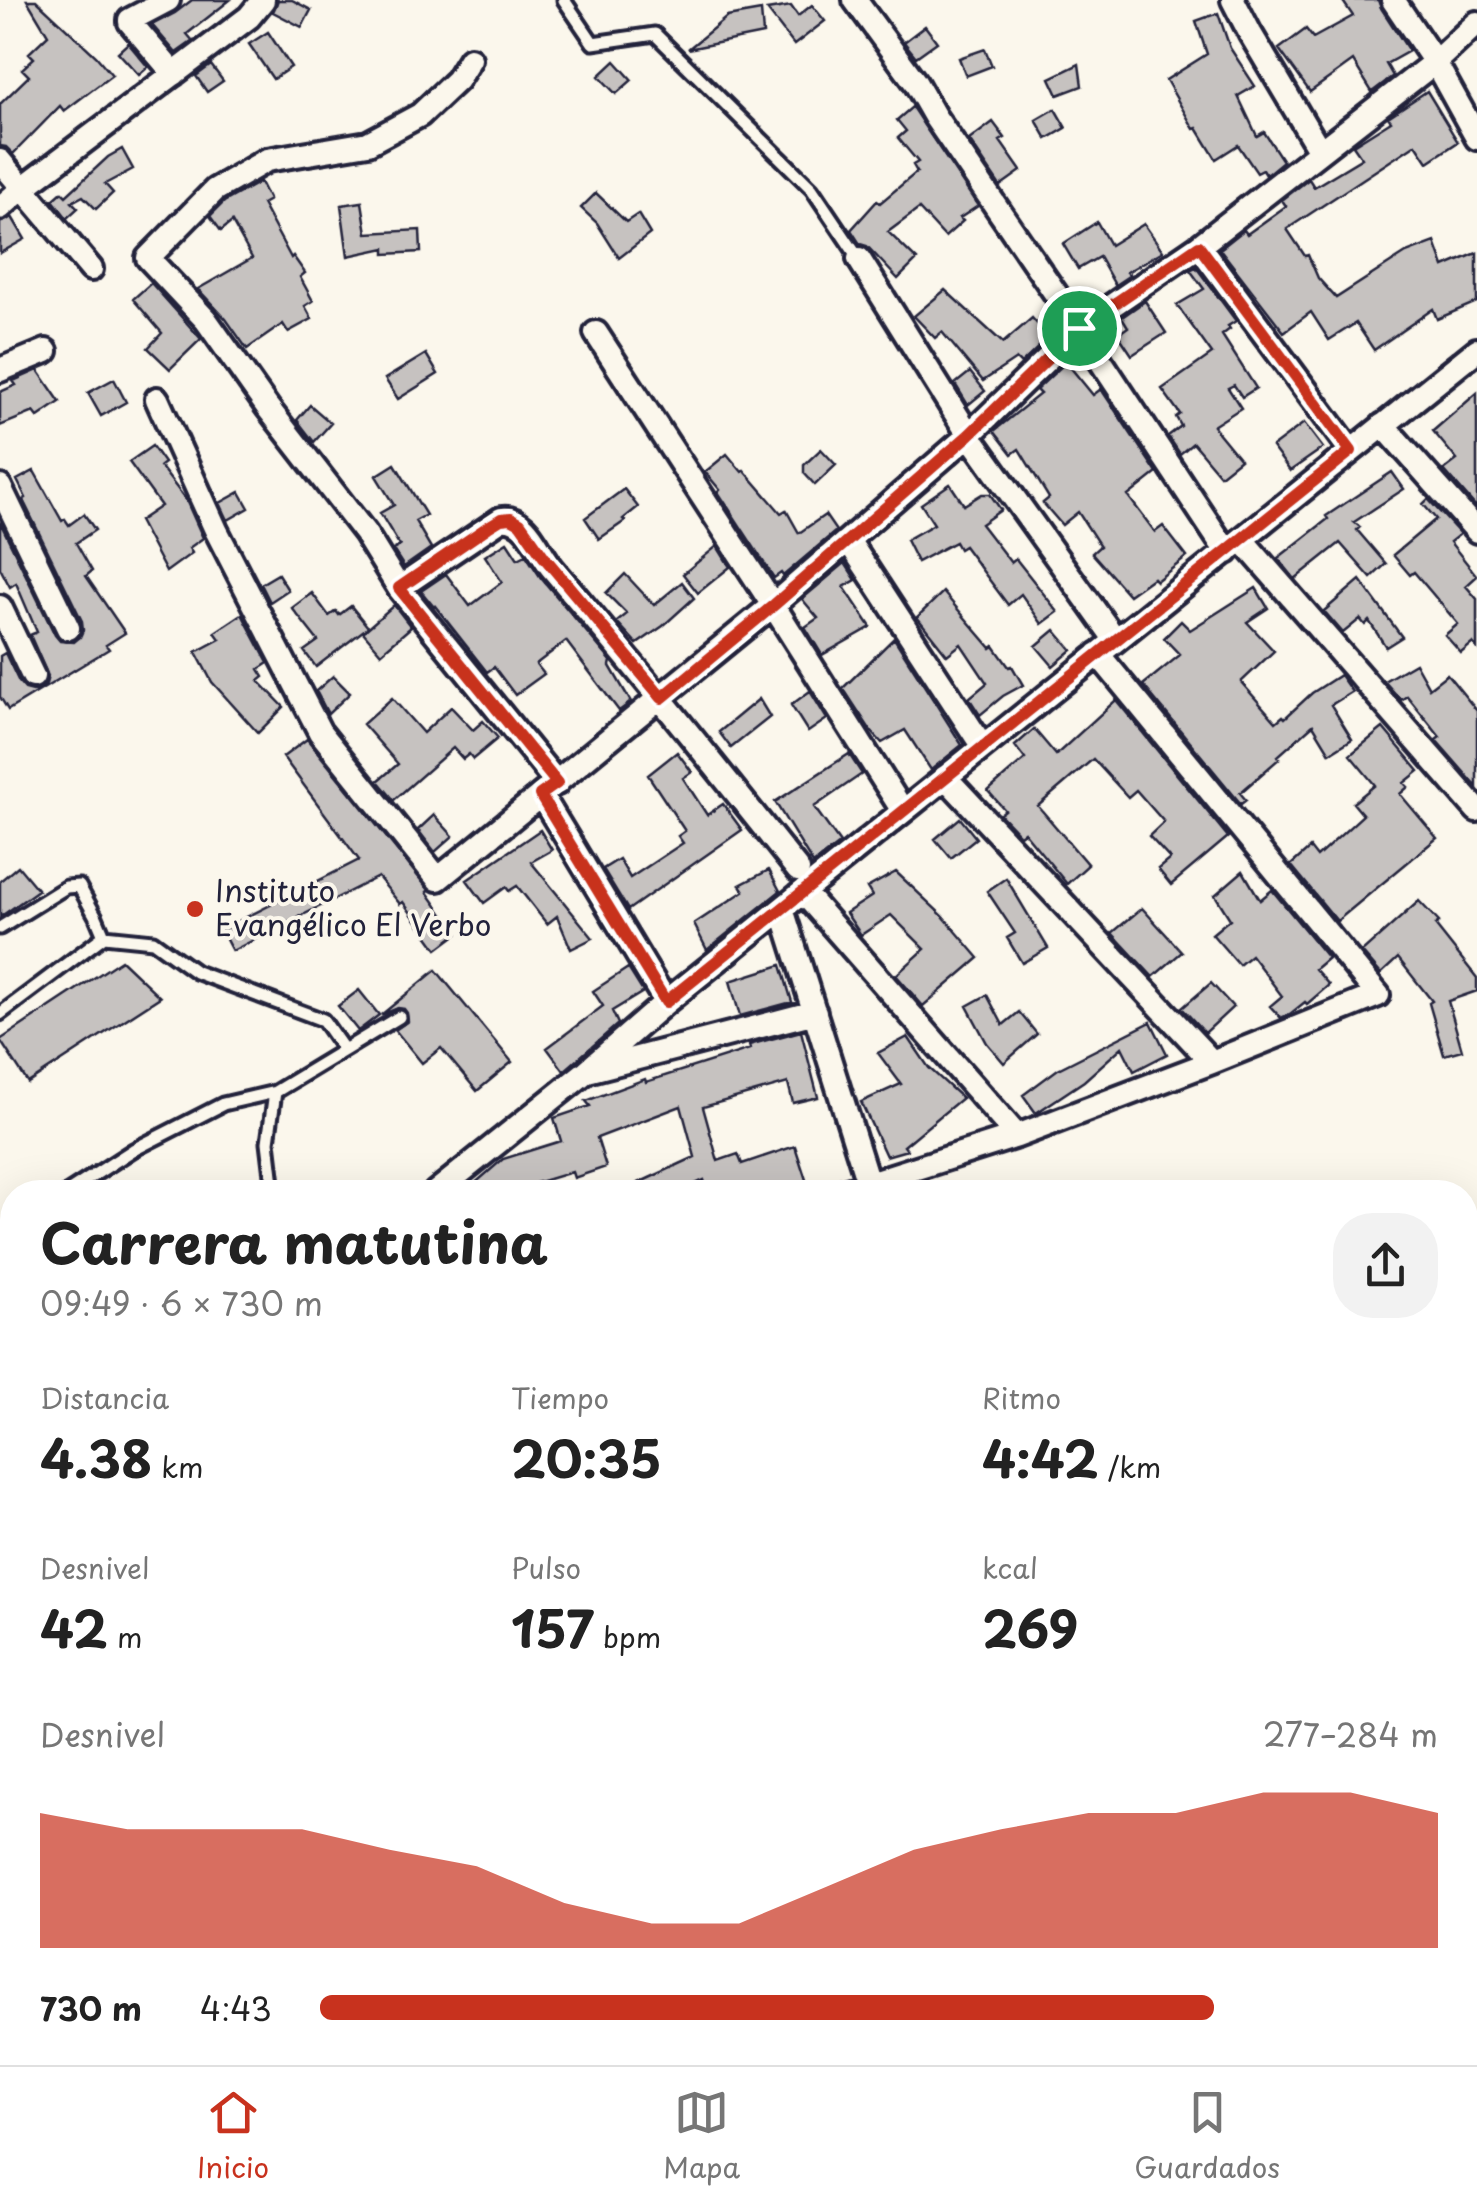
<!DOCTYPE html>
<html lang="es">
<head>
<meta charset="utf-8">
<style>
  :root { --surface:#fff; --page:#f2f2f2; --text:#222; --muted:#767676; --line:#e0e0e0; --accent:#c8321e }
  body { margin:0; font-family:"Playpen Sans",sans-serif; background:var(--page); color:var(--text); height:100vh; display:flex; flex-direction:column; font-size:38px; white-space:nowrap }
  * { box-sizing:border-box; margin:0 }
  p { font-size:32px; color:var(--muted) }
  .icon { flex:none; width:55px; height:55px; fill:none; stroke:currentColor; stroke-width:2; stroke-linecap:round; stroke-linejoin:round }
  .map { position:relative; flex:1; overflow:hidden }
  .side { position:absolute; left:0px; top:1180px; width:1478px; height:885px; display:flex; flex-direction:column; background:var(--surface); border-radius:40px 40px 0 0; box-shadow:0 10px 40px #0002 }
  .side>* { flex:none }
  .pin { position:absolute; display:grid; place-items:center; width:85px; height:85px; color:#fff; margin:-42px; border:5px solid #fff; border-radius:50%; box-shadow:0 2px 10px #0007 }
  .round { display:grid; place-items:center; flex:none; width:105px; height:105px; border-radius:40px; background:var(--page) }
  .overview { display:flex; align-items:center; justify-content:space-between; height:170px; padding:0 40px }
  h1 { font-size:55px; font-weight:700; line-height:75px }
  .figures { display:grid; grid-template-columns:repeat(3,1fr); gap:15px; height:170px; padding:10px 40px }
  .figures div { display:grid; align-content:center }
  .figures b { font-size:50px; font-weight:700 }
  .figures small { font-size:28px; font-weight:400 }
  .figures p { font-size:28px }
  .chart { height:280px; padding:20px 40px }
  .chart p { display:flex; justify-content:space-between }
  .chart svg { width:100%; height:180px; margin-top:10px; fill:var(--accent); opacity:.7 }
  ul { padding:0 40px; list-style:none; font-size:32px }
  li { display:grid; grid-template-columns:160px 120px 1fr; align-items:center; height:75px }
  li i { height:25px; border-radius:12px; background:var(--accent) }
  .menu { display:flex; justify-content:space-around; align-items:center; height:140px; border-top:2px solid var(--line); background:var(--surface); font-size:28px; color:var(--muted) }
  .menu a { display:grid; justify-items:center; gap:5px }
  .menu .on { color:var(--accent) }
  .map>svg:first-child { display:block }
</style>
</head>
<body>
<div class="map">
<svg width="1477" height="2065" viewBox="0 0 1477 2065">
  <rect width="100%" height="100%" fill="#fbf7ec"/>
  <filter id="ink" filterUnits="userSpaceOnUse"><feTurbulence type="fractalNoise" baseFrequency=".01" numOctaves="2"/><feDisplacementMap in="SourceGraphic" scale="20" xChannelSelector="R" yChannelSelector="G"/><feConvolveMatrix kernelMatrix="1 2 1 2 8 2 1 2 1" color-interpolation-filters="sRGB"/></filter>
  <g filter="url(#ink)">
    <path fill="#c6c2c0" stroke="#22223b" stroke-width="2.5" d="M27,0h9l60,56 16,19 -48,36 -4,-5 -47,48 -7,-7 -6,-1v-42l29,-28 -7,-7 12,-11 -5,-5 19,-18z
      M192,0h38l-43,34 6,7 -17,12 -24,-28 23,-12z
      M278,0h14l19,10 -9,17 -29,-15z
      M1342,0h36l3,8 28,43 -23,13 7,12 -21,16 -19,-31 -43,31 -31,-43 27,-20 7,9 40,-22z
      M812,5l13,16 -31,24 -27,-35 24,-4 7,10z
      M761,11l2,23 -75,15 39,-32z
      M1218,13l12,35 25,38 -17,10 19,40 7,-4 19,29 -17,14 -3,-5 -6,3 -19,-28 -22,14 -19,-31 -3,1 -28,-49 41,-26 -11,-33z
      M925,26l12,16 -21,15 -12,-15z
      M268,32l23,35 -18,12 -24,-35z
      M128,43l20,24 -9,8 -21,-23z
      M985,49l7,17 -26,10 -7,-18z
      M615,61l17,19 -16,14 -17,-18z
      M1079,64l3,22 -24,9 -8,-17z
      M211,65l12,16 -16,11 -11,-16z
      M1427,91l31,51 -30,20 -12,-18 -129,85 18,27 3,-1 10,23 18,20 70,-45 29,-11 9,25 33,-14v49l-40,17 -4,-10 -59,41 -18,-27 -27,17 -18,-28 -27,20 -64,-83 24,-19 3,4 39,-28 -4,-6 27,-21 5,8 48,-29 -9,-13 38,-24 -3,-4z
      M912,107l66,99 -18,12 3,3 -18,16 -26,-28 -31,23 29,28 -19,19 -31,-33 -7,-2 -9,-14 26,-29 3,2 37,-31 -4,-7 5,-3 -20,-24 8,-7 -9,-11z
      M1055,109l11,19 -19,11 -11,-19z
      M993,122l12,16 -5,3 21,30 -21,15 -31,-46z
      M122,149l11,20 -28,15 8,9 -17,16 -13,-13 -11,6 6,6 -11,10 -14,-18 9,-8 4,4 42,-39z
      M260,182l9,18 -7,4 29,54 2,-2 12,17 -5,4 13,24 -8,5 7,13 -24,13 -5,-8 -36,25 -21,-30 -28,-30 54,-31 -20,-36 -11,9 -11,-15 14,-14z
      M596,193l30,29 12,-8 12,20 -31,24 -22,-35 -16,-15z
      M362,202l5,31 53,-3 1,22 -36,2v-6l-37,8 -7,-51z
      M12,217l13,22 -25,14v-30z
      M1097,222l13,23 34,-21 19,27 -36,21 3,3 -15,10 -16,-28 -21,12 -15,-25z
      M1196,267l40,54 -8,5 2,3 -8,6 34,53 -14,9 -8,-12 -6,3 13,20 -28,18 27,33 -20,16 -27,-32 -13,11 -12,-18 13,-10 -5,-9 4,-3 -18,-25 50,-35 -35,-49 27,-16 -14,-19z
      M151,283l50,56 -31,30 -22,-21 14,-15 -29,-34z
      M945,290l58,53 29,-25 15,17 -2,2 2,2 -26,25 -5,-5 -33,22 -41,-49 -7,6 -21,-22z
      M1145,301l21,32 -34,22 -14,-21 10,-7 -6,-10z
      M426,354l12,20 -40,25 -13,-20z
      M1066,362l27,33 8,-6 56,84 -29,23 27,36 8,-6 24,31 -31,24 -3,-3 -24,17 -37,-42 8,-7 -22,-34 -16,13 -19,-22 6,-5 -30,-49 -7,5 -18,-23 46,-37 -4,-4z
      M38,370l22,32 -22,15 -4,-5 -34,14v-34l16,-7 -3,-4z
      M970,372l15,19 -17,14 -13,-21z
      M114,379l12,23 -25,14 -13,-23z
      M1477,393v115l-33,-38 13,-10 -24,-29z
      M310,405l21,18 -17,19 -17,-22z
      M1304,423l19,25 -33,23 -18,-24z
      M152,446l12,17 -4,3 26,34 17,38 -14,10 3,5 -26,19 -27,-51 22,-15 -32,-44z
      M821,449l15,16 -21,20 -11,-12v-8z
      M727,454l15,18 2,-2 37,43 5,-3 13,23 26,-18 11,16 -53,45 -2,-3 -7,5 -56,-86 2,-2 -15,-18z
      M395,464l31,51 -11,6 16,27 -27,19 -11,-17 7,-4 -20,-33 14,-8 -18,-29z
      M34,471l28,50 3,-2 4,6 15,-11 11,16 -19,13 16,28 -6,5 39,57 -19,12 3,4 -101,61 -8,-13v-41l5,-3 14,29 6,7 8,2 7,-2 6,-5 2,-8 -18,-41 7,-3 -21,-49 -6,4 -10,-19v-46l55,113 5,6 14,1 6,-5 3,-7 -1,-9 -59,-121 3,-2 -9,-18z
      M1392,472l12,17 -50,33 6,5 -3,3 29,34 -15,14 -31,-35 -45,36 -17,-21 50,-39 -2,-3z
      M950,484l14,21 18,-11h8l11,16 -20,14 30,39 5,-4 42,53 -16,12 -21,-30 -13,11 -44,-59 -5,3 -4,-7 -38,20 -11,-22 28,-16 -13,-20z
      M624,489l14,18 -15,12 2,2 -26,18 -14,-21z
      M240,492l9,16 -21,12 -8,-17z
      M1428,499l32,35 -10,8 27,34 -11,10 11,13v49l-4,-5 -12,10 -16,-18 13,-11 -44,-52 -4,3 -17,-20 43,-36 -13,-15z
      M507,542l11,17 8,-4 15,23 70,83 -1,5 21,36 -12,9 -53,-70 -30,23 8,10 -29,21 -21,-28 -7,5 -52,-66 -1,1 -13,-16 25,-17 24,32 32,-24 -17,-26z
      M717,546l13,21 -32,26 -15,-19z
      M845,563l11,17 -12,7 27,40 -49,28 -17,-28 13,-9 -16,-19z
      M278,574l10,16 -18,12 -9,-18z
      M625,574l29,31 28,-23 12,16 -31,28 -26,18 -20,-22 10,-8 -21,-21z
      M1360,580l42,57 -16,10 -17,-26 -4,4 -5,-6 -17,14 -19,-22z
      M1256,588l12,20 -21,14 27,29 -33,31 35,40 7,-6 2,2 27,-25 28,-18 12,17 -21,13 21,34 -22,14 -17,-28 -35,31 2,2 -40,35 6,7 -5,4 -98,-119 37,-30 -16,-17 17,-17 9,9z
      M943,592l48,56 3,-2 15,21 3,-1 11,19 -20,11 -23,19 -11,-17 18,-15 -26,-39 -14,11 -30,-38z
      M312,593l17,23 7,-5 3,4 12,-9 17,21 -52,40 -12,-16 14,-10 -26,-33z
      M394,605l17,22 -30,26 -18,-21z
      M242,614l26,49 -9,6 5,8 -5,4 25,26 -26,26 -46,-51 -16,-30 24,-13 -5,-7z
      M1055,630l17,20 -19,16 -17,-20z
      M894,638l68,107 -31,25 -26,-40 -23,13 -11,-12 -28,-43z
      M1415,663l14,25 18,-14 30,37v76l-41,-47 4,-3 -33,-41 -6,4 -17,-19z
      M333,676l17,17 -22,21 -12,-23z
      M810,691l17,28 -19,13 -17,-27z
      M392,698l31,35 28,-26 22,23 10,-9 15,17 -25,21 -4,-5 -6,5 -10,-11 -59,52 -16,-19 20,-17 -35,-40z
      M759,699l11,18 -39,31 -12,-16z
      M1116,700l112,137 -57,48 -13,-16 12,-10 -21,-23 15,-14 -28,-32 -8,7 -35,-38 -55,47 50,59 -21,19 -43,-52 -4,3 -20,-21 5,-4 -17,-19 37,-32 -10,-13 19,-17 22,26z
      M1383,728l36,43 -15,12 4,4 -8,7 37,44 -100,83 -46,-56 19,-17 7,9 46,-42 -10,-12 22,-18 -25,-30z
      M307,739l122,151 -2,2 30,42 -20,15 -34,-47 -3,2 -22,-27 -146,74 -11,-21 138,-70 -76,-103z
      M677,752l15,20 -9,6 24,37 16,-11 19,26 -114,80 -25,-41 16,-10 11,19 53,-35 -5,-7 7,-5 -37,-56z
      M849,754l13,20 -48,33 26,36 -27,21 -38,-62z
      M434,815l19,21 -18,16 -17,-22z
      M960,818l16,20 -25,20 -16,-19z
      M540,830l12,20 -21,12 62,76 -22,11 -14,-33 -10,8 -30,-38 -8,5 -3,-4 -22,16 -17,-23z
      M18,866l20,24 -38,27v-36z
      M769,870l11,21 -73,59 -13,-26 50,-33 -4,-6z
      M1243,871l17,29 12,-10 56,68 -13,11 14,16 -22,19 -2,-2 -15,12 -9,4 -11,-12 12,-10 -31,-41 -12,10 -27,-31 18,-15 -15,-24z
      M896,872l47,44 36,42 -56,48 -27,-31 29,-26 -34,-34 -30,20 -15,-22 26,-17 -5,-8z
      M1006,878l42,70 -26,15 -15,-25 8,-5 -28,-42z
      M1419,901l20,21 -4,3 42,53v13l-29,10 14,49 -18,5 -15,-52 3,-2 -34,-43 -17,16 -19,-22z
      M1142,908l40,44 -29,25 -41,-44z
      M121,960l39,37 -132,86 -28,-43z
      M781,965l11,37 -52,14 -10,-35z
      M628,968l15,24 -31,19 6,13 -54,47 -17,-23 56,-42 -10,-15z
      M436,970l76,92 -35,29 -36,-43 -19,15 -27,-33 13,-9 -1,-8 -3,-4 -6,-1 -17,7z
      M1211,983l22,24 -28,26 -23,-25z
      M359,990l20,25 -21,16 -20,-25z
      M987,995l16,30 16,-13 18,22 -33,29 -17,-20 -20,-37z
      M1151,1022l16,32 -33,17 -12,-24 -38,34 -48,32 -13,-18 35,-26z
      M801,1031l17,66 -25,6 -5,-20 -85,24 15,54 20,-7 4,10 53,-18 15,46h-102l-4,-12 -26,12h-59l76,-35 -14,-51 -84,32 9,29 -32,11 -2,-6 -66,20h-41l38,-33 58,-18 -7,-23 36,-12 -4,-5 59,-22 1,3 104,-33 -1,-4z
      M908,1037l21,31 33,30 -58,48 3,4 -21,6 -25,-54 40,-18 -23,-31z"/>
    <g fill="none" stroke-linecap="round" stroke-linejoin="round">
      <defs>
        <path id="service" d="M564,0l29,43 62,-9 157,155 47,70
          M0,928l66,-41 13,-1 17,31 8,19 -104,78
          M104,936l49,5 43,31 127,48 21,30
          M68,1192l65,-42 90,-46 52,-12
          M274,1192l-6,-50 7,-50 124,-75
          M0,1237l12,-8"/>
        <path id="minor" d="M168,0l-38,20v2l44,52
          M855,0l60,82 20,35 144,211 148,224
          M1233,0l17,33 70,118
          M1393,0l42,62 42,76
          M470,59l-13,21 -37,35 -52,28 -101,17 -52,30 -67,68 58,62 62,88 97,125 34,55 158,195
          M0,161l91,108
          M0,208l24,-21 225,-170 14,-17
          M1199,246l152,205
          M859,259l110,176 146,204
          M596,333l177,272 130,206
          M0,370l46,-19
          M157,399l59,131 104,202 118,147 335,-274 196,-170 110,-107 120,-82 236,-184 42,-39
          M1383,425l94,106
          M0,487l68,141
          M848,540l135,207
          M1242,540l235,270
          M399,588l102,-69c26,-4 37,32 51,49 84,99 165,200 246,302
          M0,607l33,69
          M945,777l267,285
          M541,795l125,207
          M803,892l214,244
          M782,909l89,283
          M591,1070l224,-58
          M436,1192l151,-121 79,-69 811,-652
          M841,1192l176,-56 195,-74 166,-67 -280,-341
          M0,1513l12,-8
          M1465,1658l12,1
          M1465,1855l12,-10
          M10,2037l2,15
          M66,2052l45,13
          M776,2052l1,13
          M903,2052l2,13"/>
        <path id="tertiary" d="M0,1913l12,2
          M1465,1937l12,-4"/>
      </defs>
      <use href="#service" stroke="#22223b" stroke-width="19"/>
      <use href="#minor" stroke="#22223b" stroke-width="30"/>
      <use href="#tertiary" stroke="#22223b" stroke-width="38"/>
      <use href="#service" stroke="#fbf7ec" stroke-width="11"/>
      <use href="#minor" stroke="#fbf7ec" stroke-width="22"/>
      <use href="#tertiary" stroke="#fbf7ec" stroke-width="30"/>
    </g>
  </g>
  <g fill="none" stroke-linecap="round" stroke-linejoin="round" filter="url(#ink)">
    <defs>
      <path id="route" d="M1199,246l152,205 -685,551 -126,-207 17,-12 -158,-195 89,-61 13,-8 10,-1 9,5 24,34 118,141 112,-93 195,-170 110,-107z"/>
    </defs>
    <use href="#route" stroke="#fff" stroke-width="20"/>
    <use href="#route" stroke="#c8321e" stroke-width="12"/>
  </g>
  <circle fill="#c8321e" stroke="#fbf7ec" stroke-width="4" cx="195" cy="909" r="10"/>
  <g text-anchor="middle" stroke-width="8" stroke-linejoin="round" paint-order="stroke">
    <g font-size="30" fill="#22223b" stroke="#fbf7ec" text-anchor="start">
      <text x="215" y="902">Instituto<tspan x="215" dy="34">Evangélico El Verbo</tspan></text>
    </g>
  </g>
</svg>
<div class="pin" style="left:1079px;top:328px;background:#1e9e55"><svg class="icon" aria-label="arrive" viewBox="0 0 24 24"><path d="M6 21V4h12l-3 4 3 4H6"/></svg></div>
<section class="side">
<div class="overview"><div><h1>Carrera matutina</h1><p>09:49 · 6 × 730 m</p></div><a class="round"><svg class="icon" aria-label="share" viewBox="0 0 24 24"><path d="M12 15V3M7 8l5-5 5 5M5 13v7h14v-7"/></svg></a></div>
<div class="figures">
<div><p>Distancia</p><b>4.38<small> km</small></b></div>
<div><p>Tiempo</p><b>20:35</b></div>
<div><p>Ritmo</p><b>4:42<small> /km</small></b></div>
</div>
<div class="figures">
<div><p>Desnivel</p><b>42<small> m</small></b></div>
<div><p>Pulso</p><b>157<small> bpm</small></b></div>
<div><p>kcal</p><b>269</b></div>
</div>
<div class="chart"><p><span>Desnivel</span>277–284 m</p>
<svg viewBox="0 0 160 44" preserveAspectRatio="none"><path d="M0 44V11L10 15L20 15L30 15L40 20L50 24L60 33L70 38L80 38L90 29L100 20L110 15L120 11L130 11L140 6L150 6L160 11V44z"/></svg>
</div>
<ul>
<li><b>730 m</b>4:43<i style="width:80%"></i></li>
</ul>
</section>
</div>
<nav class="menu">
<a class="on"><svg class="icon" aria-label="home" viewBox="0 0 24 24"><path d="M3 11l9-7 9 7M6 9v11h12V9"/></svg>Inicio</a>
<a><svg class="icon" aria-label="map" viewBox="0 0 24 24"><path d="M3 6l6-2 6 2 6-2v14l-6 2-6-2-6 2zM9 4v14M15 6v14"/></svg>Mapa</a>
<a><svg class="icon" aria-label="saved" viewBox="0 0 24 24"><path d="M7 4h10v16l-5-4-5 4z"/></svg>Guardados</a>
</nav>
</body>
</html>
